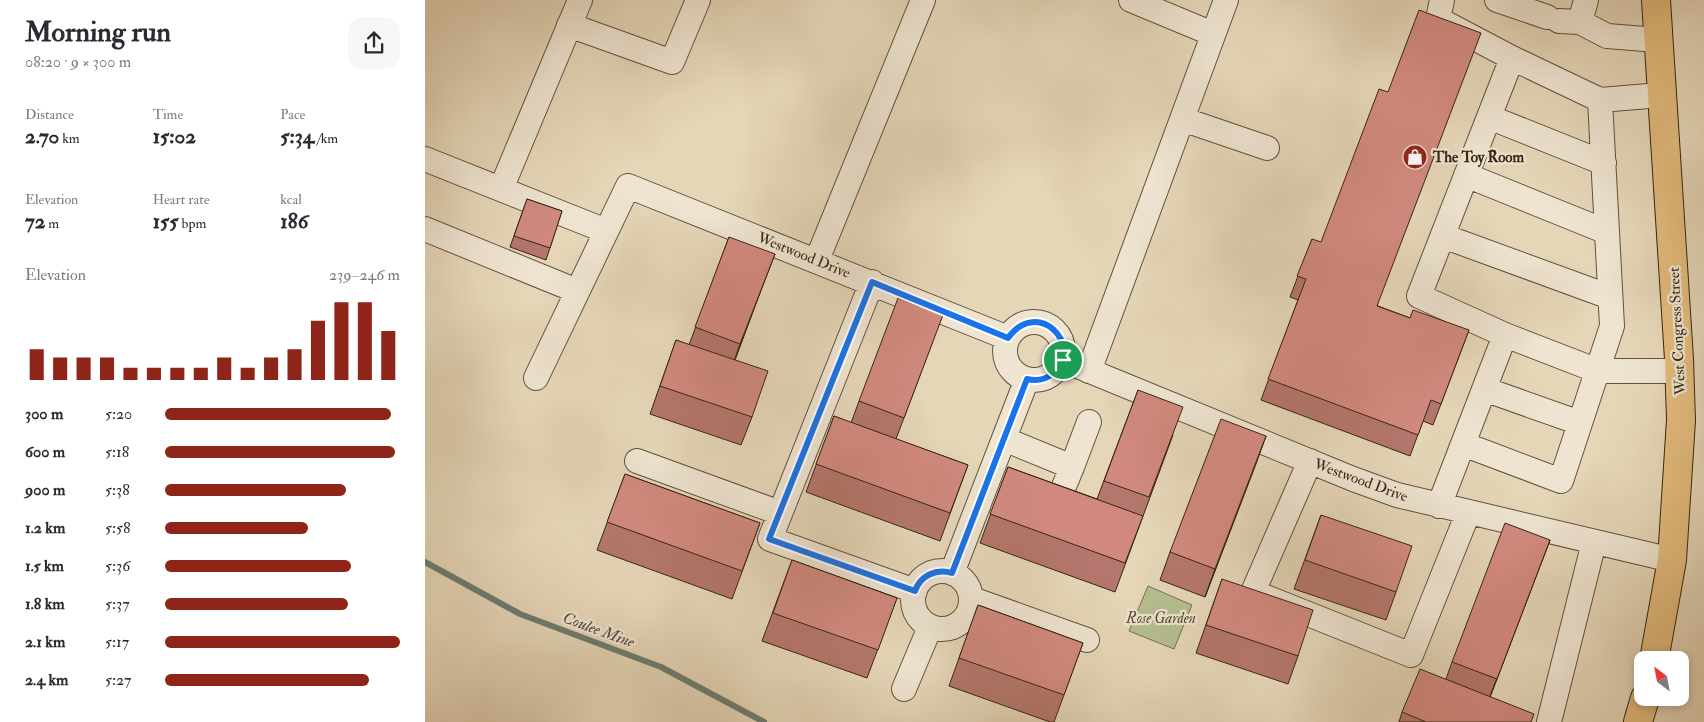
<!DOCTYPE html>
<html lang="en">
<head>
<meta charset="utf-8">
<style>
  :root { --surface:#fff; --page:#f7f7f7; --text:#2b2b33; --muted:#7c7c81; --accent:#8f2418 }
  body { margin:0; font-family:"IM FELL Double Pica",serif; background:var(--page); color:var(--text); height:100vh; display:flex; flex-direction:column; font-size:19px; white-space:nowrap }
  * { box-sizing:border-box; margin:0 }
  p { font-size:16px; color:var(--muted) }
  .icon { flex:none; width:28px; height:28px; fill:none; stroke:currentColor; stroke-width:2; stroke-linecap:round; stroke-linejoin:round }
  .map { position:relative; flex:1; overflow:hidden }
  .side { display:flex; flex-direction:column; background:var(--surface); width:425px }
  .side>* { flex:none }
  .needle { width:32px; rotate:328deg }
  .tools { position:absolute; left:1209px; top:651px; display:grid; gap:10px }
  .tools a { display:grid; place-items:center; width:55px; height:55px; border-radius:10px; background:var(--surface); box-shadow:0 2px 8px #0003; font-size:25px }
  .pin { position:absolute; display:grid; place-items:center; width:42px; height:42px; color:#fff; margin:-21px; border:2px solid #fff; border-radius:50%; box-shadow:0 1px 5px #0007 }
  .round { display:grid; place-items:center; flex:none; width:52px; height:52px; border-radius:15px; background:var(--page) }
  .head { display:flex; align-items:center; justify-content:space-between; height:85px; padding:0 25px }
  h1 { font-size:28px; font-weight:800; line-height:38px }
  .figures { display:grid; grid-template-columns:repeat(3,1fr); gap:8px; height:85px; padding:5px 25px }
  .figures div { display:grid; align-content:center }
  .figures b { font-size:21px; font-weight:800 }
  .figures small { font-size:14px; font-weight:400 }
  .figures p { font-size:14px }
  .chart { height:140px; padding:10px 25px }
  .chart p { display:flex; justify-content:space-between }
  .chart svg { width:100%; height:90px; margin-top:5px; stroke:var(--accent); stroke-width:6 }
  ul { padding:0 25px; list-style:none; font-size:16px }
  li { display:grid; grid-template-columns:80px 60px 1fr; align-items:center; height:38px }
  li i { height:12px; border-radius:6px; background:var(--accent) }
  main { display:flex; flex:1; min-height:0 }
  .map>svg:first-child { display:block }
</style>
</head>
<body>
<main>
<section class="side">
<div class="head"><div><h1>Morning run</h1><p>08:20 · 9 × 300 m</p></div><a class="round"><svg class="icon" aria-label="share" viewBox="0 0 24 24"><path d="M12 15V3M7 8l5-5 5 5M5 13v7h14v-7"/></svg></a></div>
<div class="figures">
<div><p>Distance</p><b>2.70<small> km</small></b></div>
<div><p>Time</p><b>15:02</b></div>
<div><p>Pace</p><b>5:34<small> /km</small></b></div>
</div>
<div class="figures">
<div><p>Elevation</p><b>72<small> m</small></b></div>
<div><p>Heart rate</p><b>155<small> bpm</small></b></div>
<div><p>kcal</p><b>186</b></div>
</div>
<div class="chart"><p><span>Elevation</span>239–246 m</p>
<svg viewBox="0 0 160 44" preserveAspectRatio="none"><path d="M5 44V29M15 44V33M25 44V33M35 44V33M45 44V38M55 44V38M65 44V38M75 44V38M85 44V33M95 44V38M105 44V33M115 44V29M125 44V15M135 44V6M145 44V6M155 44V20"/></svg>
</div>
<ul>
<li><b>300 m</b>5:20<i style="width:96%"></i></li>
<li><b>600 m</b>5:18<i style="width:98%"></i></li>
<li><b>900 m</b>5:38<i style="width:77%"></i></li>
<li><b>1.2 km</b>5:58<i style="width:61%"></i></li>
<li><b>1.5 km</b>5:36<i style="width:79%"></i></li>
<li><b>1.8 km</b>5:37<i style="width:78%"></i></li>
<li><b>2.1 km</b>5:17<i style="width:100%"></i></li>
<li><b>2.4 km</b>5:27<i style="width:87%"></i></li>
</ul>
</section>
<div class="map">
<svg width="1279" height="722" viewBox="0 0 1279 722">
  <rect width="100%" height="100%" fill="#e5d6b8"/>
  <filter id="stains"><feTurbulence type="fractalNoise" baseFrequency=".004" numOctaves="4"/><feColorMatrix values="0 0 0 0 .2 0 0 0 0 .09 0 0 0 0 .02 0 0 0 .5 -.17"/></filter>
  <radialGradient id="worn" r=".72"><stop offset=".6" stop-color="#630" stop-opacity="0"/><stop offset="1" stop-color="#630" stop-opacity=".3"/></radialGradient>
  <path fill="#b5be8f" stroke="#757251" d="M723,586l44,19 -18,44 -45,-18z"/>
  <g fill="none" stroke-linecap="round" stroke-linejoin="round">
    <path stroke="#6f7e72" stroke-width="6" d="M0,562l95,52 141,53 103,55"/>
    <defs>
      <path id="minor" d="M706,0l82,34
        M1017,0l-4,19 74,39
        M1072,0l50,17
        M1134,21l21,1 27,14 51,4
        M1155,22l6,-22
        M144,25l103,37 26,-62
        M1064,117l115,46
        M757,119l85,29
        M0,159l181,72
        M1041,175l141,57
        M76,189l79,-189
        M0,229l152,62
        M1018,236l167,61
        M392,260l106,-260
        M447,282l-102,257 145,52
        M580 351a29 29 0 1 1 58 0a29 29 0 1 1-58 0Z
        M1080,335l-86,-39 93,-238 88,42
        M638,360l290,119 44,16 275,65
        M664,371l137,-371
        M111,378l92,-192 380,152
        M1059,389l96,34
        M579,439l68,28 -17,41
        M1038,444l98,37 51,-155 -12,-226 61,-5
        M212,461l143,52
        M885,461l-57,131 158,63 57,-142
        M647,467l17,-45
        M1014,506l66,-171 93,36h82
        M488 600a29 29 0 1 1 58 0a29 29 0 1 1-58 0Z
        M527,573l75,-194
        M547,599l115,41
        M479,689l26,-62
        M1124,722l45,-180"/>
      <path id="major" d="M1229,660l18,-100 9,-140 -2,-61 -23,-359
        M1213,722l7,-24"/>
    </defs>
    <use href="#minor" stroke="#61523c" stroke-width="26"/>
    <use href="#major" stroke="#352613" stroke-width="30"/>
    <use href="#minor" stroke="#eee4d1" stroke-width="24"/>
    <use href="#major" stroke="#e2bb7c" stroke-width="28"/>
  </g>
  <path fill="#b4766d" stroke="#352613" d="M102,199l35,12 -16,49 -36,-13z
    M304,237l35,45 -29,78 17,57 -11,28 -91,-31 26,-74 13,5z
    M887,239l66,67 32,12 59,12 -36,95 -10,-4 -13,35 -149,-56 37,-100 -8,-3z
    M507,343l-36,96 72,26 -28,76 -134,-49 28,-76 17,7 8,-22z
    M713,390l35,45 -58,157 -135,-49 28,-76 89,32z
    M841,436l-61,161 -45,-17 10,-28z
    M200,474l135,49 -28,76 -135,-49z
    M896,515l75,77 -10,28 -92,-31z
    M1125,540l-60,157 41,25h-132l3,-10 44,-33 6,-17z
    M367,560l105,38 -30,80 -105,-37z
    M797,579l76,77 -10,28 -92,-31z
    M553,605l105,38 -29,79h-4l-101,-36z"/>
  <path fill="#926059" stroke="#352613" d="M350,254l-11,28 -34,91 10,-29z
    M841,436l-10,28 -51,133 10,-28z
    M1125,540l-11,28 -53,139 11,-28z"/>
  <path fill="#d1897f" stroke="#352613" d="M994,10l62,23 -104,273 33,12 3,-8 56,20 -28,74 -10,-4 -13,35 -150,-56 38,-100 -9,-3 15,-37 9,3 58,-153 9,3z
    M102,199l35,12 -12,37 -36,-12z
    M304,237l46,17 -35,90 -45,-17z
    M473,298l45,17 -39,103 -45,-17z
    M251,340l92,31 -16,46 -92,-31z
    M713,390l45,17 -34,90 -45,-16z
    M409,416l134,49 -18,48 -134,-49z
    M796,419l45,17 -51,133 -45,-17z
    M583,467l135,49 -18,47 -135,-49z
    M200,474l135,49 -18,48 -135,-49z
    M896,515l91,31 -16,46 -91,-32z
    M1080,523l45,17 -53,139 -45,-17z
    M367,560l105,38 -19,52 -105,-37z
    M797,579l91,31 -15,46 -92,-31z
    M553,605l105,38 -19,52 -105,-37z
    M995,669l114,45 -3,8h-105l-24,-10z"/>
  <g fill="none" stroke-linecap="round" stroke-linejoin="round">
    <defs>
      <path id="route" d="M447,282l136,56c29,-41 78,7 44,36 -7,6 -17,7 -25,5l-75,194c-16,-5 -32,3 -37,18l-146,-52z"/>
    </defs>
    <use href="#route" stroke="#fff" stroke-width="10"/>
    <use href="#route" stroke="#1a73e8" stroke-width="6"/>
  </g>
  <defs>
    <symbol id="shop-disc" viewBox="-11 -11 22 22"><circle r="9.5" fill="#8f2418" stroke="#eee4d1"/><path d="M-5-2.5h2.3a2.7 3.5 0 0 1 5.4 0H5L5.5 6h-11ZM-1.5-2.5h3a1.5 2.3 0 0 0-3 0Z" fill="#fff"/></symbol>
  </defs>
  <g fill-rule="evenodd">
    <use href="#shop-disc" x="976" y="143" width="28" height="28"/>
  </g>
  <g text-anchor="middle" stroke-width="4.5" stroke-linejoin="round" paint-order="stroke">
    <g font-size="15" font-weight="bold" fill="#352613" stroke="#eee4d1" text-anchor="start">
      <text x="1008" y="162">The Toy Room</text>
    </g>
    <g font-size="15" fill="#352613" stroke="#eee4d1">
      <text transform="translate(379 255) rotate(22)" y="5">Westwood Drive</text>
      <text transform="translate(1252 331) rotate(-93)" y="5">West Congress Street</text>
      <text transform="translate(936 480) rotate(20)" y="5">Westwood Drive</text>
    </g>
    <g font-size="15" font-style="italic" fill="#554c32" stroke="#eee4d1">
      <text x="736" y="623">Rose Garden</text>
    </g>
    <g font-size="16" font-style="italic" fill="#4d4b3a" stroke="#eee4d1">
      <text transform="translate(174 629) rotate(20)" y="6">Coulee Mine</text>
    </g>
  </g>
  <rect width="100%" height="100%" filter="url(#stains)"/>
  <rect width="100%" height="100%" fill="url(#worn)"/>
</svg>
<div class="tools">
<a><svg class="needle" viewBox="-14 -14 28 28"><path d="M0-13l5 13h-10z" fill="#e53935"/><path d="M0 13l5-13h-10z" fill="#7c7c81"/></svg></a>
</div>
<div class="pin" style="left:638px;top:360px;background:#1e9e55"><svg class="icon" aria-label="arrive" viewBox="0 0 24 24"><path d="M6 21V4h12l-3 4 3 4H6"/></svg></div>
</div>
</main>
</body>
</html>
